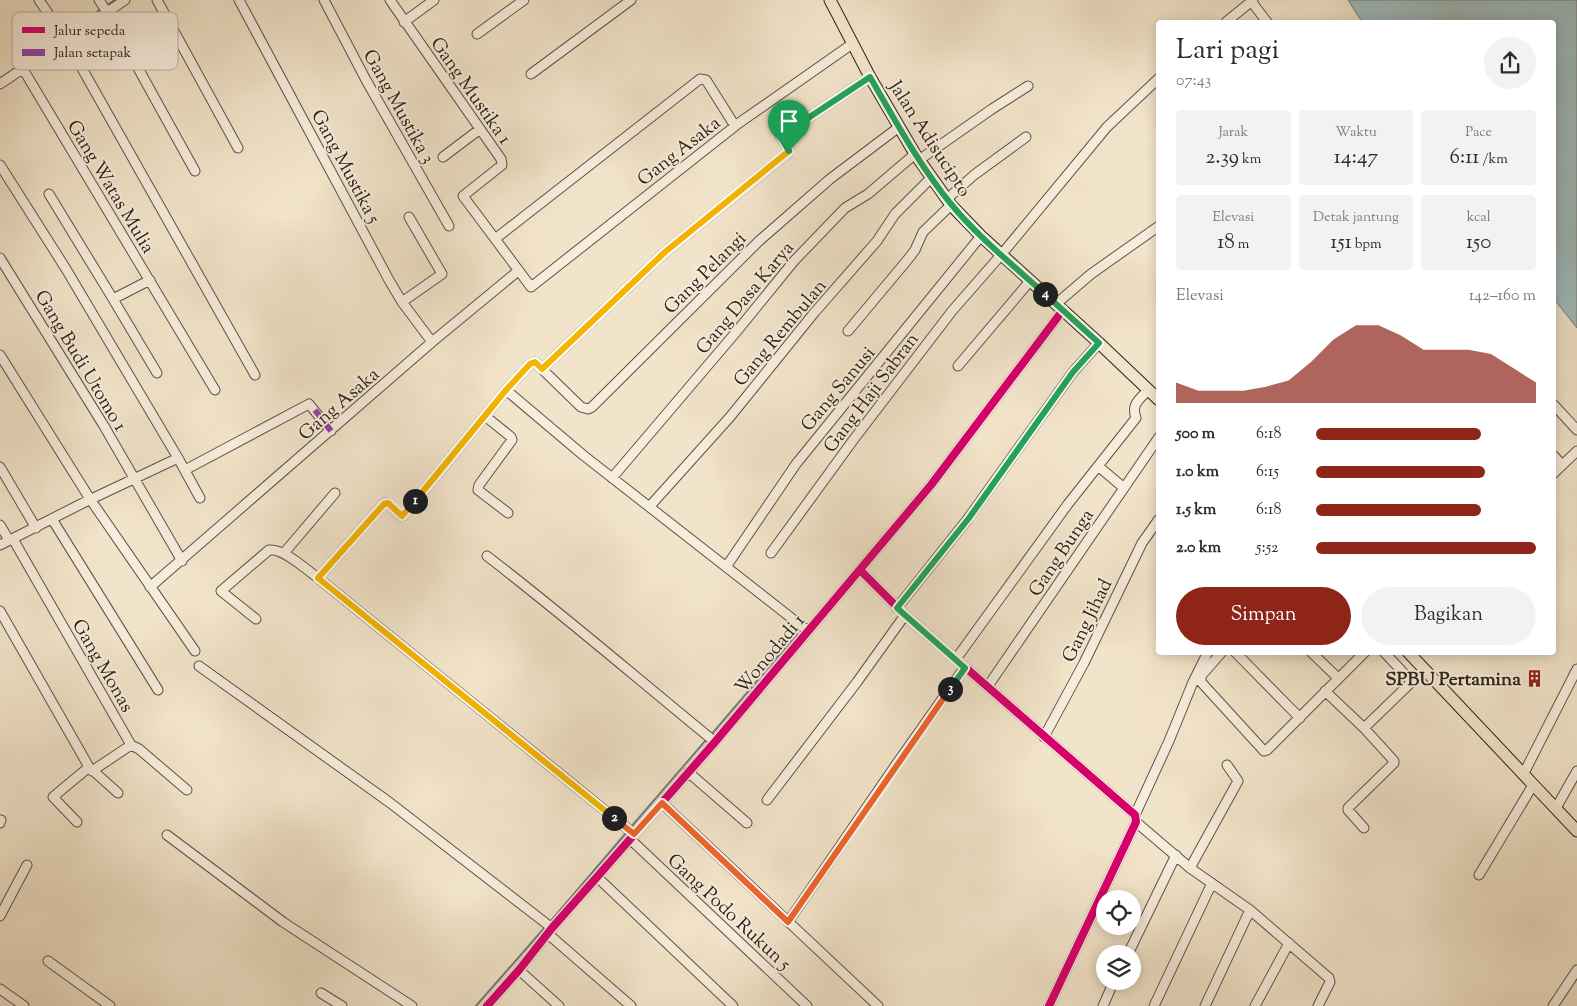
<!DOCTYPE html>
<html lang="id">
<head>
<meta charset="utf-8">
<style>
  :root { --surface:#fff; --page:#f2f2f3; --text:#2b2b33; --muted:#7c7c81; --accent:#8f2418 }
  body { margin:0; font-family:"Sorts Mill Goudy",serif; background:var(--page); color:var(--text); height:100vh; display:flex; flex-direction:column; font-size:19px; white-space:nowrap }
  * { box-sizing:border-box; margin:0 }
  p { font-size:16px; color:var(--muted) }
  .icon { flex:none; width:28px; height:28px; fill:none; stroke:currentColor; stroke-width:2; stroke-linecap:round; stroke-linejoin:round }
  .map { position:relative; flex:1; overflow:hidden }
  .drawer { position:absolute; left:1156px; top:20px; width:400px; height:635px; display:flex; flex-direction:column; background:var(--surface); border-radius:5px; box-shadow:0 2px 12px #0003 }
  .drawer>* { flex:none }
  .controls { position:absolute; left:1096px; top:890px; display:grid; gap:10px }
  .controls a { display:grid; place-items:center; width:45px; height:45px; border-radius:50%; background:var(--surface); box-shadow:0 2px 12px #0003; font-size:25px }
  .pin { position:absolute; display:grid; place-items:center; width:42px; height:42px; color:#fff; margin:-51px -21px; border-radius:50% 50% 50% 0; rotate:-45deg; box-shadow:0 0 5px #0007 }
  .pin .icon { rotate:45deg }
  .km { position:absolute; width:25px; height:25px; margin:-12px; border-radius:50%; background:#222; color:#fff; font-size:14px; line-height:25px; text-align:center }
  .round { display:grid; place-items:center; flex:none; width:52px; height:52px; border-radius:26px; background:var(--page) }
  .overview { display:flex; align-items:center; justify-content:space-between; height:85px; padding:0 20px }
  h1 { font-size:28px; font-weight:600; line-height:38px }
  .figures { display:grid; grid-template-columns:repeat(3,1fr); gap:8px; height:85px; padding:5px 20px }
  .figures div { display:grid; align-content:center; border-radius:5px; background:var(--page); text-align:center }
  .figures b { font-size:21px; font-weight:600 }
  .figures small { font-size:14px; font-weight:400 }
  .figures p { font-size:14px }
  .chart { height:140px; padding:10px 20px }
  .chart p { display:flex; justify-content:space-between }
  .chart svg { width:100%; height:90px; margin-top:5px; fill:var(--accent); opacity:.7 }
  .cta { display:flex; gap:10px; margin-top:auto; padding:10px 20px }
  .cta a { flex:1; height:58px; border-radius:30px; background:var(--accent); color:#fff; font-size:20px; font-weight:600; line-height:58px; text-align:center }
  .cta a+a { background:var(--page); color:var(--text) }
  ul { padding:0 20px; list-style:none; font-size:16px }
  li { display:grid; grid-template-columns:80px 60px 1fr; align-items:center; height:38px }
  li i { height:12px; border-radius:6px; background:var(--accent) }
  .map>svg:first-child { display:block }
</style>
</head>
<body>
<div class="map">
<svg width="1577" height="1006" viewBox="0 0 1577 1006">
  <rect width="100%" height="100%" fill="#f2e4ca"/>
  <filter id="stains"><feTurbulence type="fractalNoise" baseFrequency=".004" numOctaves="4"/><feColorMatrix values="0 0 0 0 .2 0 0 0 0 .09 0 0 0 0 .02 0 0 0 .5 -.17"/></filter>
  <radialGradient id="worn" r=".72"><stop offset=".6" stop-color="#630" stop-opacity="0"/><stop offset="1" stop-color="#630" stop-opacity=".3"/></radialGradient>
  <path fill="#9ebcbf" stroke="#707e7d" d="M1348,0h229v328l-23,-29v-277h-192z"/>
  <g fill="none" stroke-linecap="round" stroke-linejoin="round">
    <path stroke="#707e7d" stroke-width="2" d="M106,6l9,-6
      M65,34l37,-26
      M1,78l60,-41
      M711,735l86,-101
      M631,827l75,-87
      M550,922l76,-89
      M476,1006l70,-80"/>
    <defs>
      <path id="minor" d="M39,0l27,40 189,335
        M99,0l8,12 88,159
        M157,0l81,148
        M239,0l150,280 13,22 30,40
        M324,0l42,80 83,146
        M390,0l111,159 1,6 -39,31 68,91 208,-164 113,-79
        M1251,1l16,21
        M404,22l30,-22
        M1226,22l27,-22
        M477,34l47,-34
        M23,69l192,321
        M531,74l100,-74
        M0,84l125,-84
        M443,157l37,-28
        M919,160l73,-51 36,-23
        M0,165l66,104 112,189
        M49,194l64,105 37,-19
        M947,199l27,-24 52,-38
        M495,239l205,-160 6,1 29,46
        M0,258l104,168 78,135
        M113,299l44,74
        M402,302l40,-28 -33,-57
        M1056,304l35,-30 68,-48
        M848,331l61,-73 6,-8 8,-18 28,-27
        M0,355l90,144 105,152
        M958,366l72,-85
        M542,369l39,38 7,2 4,-2 167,-166 71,-62 69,-52
        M506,390l77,65 225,176
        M1554,405l23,25
        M485,416l26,21 1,3 -33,45 -1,5 30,23
        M1554,456l8,9
        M1098,466l26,22
        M0,467l36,61
        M185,470l124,-66 22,27
        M1554,473l23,-22
        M612,478l125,-147 57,-70 51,-53 23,-14 47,-40
        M650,506l80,-89 84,-104 63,-72 18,-27 36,-36
        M52,519l106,171
        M0,525l9,15
        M13,539l118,206 8,4 48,41
        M0,545l87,-44 91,-43 22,40
        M284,553l51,-60
        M771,553l83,-114 98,-128 49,-56 106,-128 52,-49
        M487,556c78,60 152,124 228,186
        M726,567l70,-103 185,-228
        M860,570l45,45 230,200 1,7 -87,184
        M318,578l66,-75h3l13,13 4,-1 102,-125 24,-26 5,-2 7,7 123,-117 123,-99v-4l-7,-12 3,-3 86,-57
        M150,587l282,-245 86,-71
        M897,608l70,-88 106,-148 26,-29
        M0,611l89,156 29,26
        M256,619l-35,-28 48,-41c14,-2 38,20 49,28l316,256
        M1222,652l-21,24v6l63,69 3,-1 98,-98
        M1235,652l65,66
        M1311,652l27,26
        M1384,652l28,30
        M956,659l112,-155 68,-86c-5,-14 3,-18 12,-28
        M199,666l190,136 163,126
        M988,686l171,-249
        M1325,691l39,37 30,33v2l-46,45v2l16,18
        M1364,728l60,-58
        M1044,737l40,-74 58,-120 17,-24
        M92,771l39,-26
        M688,772l59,51
        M1523,775l54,-106
        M767,800l90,-118 48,-67
        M662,803l216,203
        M1556,808l21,-37
        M1135,815l34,-74 24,-59 15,-30
        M77,822l-24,-25 36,-30
        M1136,822l54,46 60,42 79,68 1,4 -12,24
        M0,823l1,-3
        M167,835l116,87 129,84
        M630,839l177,167
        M1190,868l48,-87 -11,-16
        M1479,875l54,-90
        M597,877l136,129
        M0,916l27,-51
        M788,922l107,-156 70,-99
        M548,934l83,72
        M1128,954l48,-99
        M48,961l62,45
        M519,970l40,36
        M0,989l24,17
        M321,993l21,13
        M487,1006l32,-36 33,-42 45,-51 118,-135 216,-257 132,-175
        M1103,1006l11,-25
        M1154,1006l58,-123
        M1205,1006l45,-96
        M1255,1006l34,-63
        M1553,1006l24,-36"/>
      <path id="major" d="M830,0l40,77 45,77 36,51 30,31 118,107 60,57
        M1408,652l169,179"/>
    </defs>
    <use href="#minor" stroke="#5d5245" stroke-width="11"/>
    <use href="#major" stroke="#2b2219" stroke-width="13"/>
    <use href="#minor" stroke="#f7eddd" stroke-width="9"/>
    <use href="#major" stroke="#f2e4ca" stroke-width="11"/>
    <path stroke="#8e44ad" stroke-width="6" stroke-dasharray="12 6" stroke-linecap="butt" d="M315,410l16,21
      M788,922l107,-156 70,-99"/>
    <defs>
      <path id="cycleway" d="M860,570l45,45 230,200 1,7 -87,184
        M318,578l66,-75h3l13,13 4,-1 102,-125 24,-26 5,-2 7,7 123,-117 123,-99v-4l-7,-12 3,-3 86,-57
        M487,1006l32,-36 33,-42 45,-51 118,-135 216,-257 132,-175"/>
    </defs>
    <use href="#cycleway" stroke="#f7eddd" stroke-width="11"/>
    <use href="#cycleway" stroke="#d6006c" stroke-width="8"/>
  </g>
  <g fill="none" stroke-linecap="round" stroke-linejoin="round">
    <defs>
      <path id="split-1" d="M415,501l91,-111 24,-26 5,-2 7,7 123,-117 124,-101"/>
      <path id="split-2" d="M415,501l-13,15 -14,-13 -4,1 -66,74 296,240"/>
      <path id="split-3" d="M614,818l20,16 28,-31 126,119 162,-233"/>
      <path id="split-4" d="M950,689l15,-21 -68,-60 72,-90 104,-146 26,-29 -54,-49"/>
      <path id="split-5" d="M789,151l-8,-14 3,-3 86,-57c25,43 49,88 81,127 27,33 62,61 94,90"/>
    </defs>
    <use href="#split-1" stroke="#fff" stroke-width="10"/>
    <use href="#split-2" stroke="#fff" stroke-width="10"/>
    <use href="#split-3" stroke="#fff" stroke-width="10"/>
    <use href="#split-4" stroke="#fff" stroke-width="10"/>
    <use href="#split-5" stroke="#fff" stroke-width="10"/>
    <use href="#split-1" stroke="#f5b400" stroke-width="6"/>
    <use href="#split-2" stroke="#f5b400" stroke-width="6"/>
    <use href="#split-3" stroke="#f0652b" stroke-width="6"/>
    <use href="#split-4" stroke="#22a559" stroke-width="6"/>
    <use href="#split-5" stroke="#22a559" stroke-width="6"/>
  </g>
  <defs>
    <symbol id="building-bare" viewBox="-9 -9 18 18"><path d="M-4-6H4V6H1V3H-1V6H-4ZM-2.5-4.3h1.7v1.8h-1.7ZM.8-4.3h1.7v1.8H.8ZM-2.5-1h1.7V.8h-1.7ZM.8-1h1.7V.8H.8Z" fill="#8f2418" stroke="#f7eddd" stroke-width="2.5" paint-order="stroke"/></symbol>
  </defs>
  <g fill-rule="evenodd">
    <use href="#building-bare" x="1522" y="666" width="25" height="25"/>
  </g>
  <g text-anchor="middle" stroke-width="4" stroke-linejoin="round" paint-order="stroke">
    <g font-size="19" fill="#2b2219" stroke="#f7eddd">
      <text transform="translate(472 90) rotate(55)" y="7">Gang Mustika 1</text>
      <text transform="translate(400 106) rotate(61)" y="7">Gang Mustika 3</text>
      <text transform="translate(931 138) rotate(57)" y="7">Jalan Adisucipto</text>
      <text transform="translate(678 150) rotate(-38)" y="7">Gang Asaka</text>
      <text transform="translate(347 166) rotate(62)" y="7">Gang Mustika 5</text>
      <text transform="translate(112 186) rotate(59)" y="7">Gang Watas Mulia</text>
      <text transform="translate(704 272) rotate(-45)" y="7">Gang Pelangi</text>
      <text transform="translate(744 297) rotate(-50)" y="7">Gang Dasa Karya</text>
      <text transform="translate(779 332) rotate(-50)" y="7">Gang Rembulan</text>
      <text transform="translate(82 360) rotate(59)" y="7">Gang Budi Utomo 1</text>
      <text transform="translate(837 388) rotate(-50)" y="7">Gang Sanusi</text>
      <text transform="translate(870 392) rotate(-53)" y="7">Gang Haji Sabran</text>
      <text transform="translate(338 403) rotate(-41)" y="7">Gang Asaka</text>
      <text transform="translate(1060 552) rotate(-56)" y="7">Gang Bunga</text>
      <text transform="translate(1086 620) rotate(-64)" y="7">Gang Jihad</text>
      <text transform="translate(769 653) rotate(-50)" y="7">Wonodadi 1</text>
      <text transform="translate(104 665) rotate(60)" y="7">Gang Monas</text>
      <text transform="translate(730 911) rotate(43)" y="7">Gang Podo Rukun 5</text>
    </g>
    <g font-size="19" font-weight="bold" fill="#2b2219" stroke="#f7eddd" text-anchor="end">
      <text x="1521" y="685">SPBU Pertamina</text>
    </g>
  </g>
  <rect x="12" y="12" width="166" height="58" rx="8" fill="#f7eddd" stroke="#bab0a2" stroke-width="1"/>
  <rect x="22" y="27" width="23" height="6" fill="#d6006c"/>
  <rect x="22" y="49" width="23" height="7" fill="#8e44ad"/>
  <g font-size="14" fill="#2b2219">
    <text x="54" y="35">Jalur sepeda</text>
    <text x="54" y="57">Jalan setapak</text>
  </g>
  <rect width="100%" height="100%" filter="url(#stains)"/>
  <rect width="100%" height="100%" fill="url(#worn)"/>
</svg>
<div class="controls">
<a><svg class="icon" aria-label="locate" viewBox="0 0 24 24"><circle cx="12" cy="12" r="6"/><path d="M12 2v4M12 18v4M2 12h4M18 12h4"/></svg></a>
<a><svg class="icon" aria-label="layers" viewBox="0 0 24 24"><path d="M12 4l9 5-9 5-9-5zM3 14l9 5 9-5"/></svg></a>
</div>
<div class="pin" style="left:789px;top:151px;background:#1e9e55"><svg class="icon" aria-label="arrive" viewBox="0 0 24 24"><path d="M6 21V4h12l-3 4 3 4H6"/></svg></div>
<b class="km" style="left:415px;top:501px">1</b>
<b class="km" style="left:614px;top:818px">2</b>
<b class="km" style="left:950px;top:689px">3</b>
<b class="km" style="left:1045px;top:294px">4</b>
<section class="drawer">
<div class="overview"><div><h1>Lari pagi</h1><p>07:43</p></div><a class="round"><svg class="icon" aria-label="share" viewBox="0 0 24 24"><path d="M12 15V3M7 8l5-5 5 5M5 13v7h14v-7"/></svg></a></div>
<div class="figures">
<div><p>Jarak</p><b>2.39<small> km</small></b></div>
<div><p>Waktu</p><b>14:47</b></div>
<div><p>Pace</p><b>6:11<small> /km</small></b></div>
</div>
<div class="figures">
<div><p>Elevasi</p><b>18<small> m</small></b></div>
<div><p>Detak jantung</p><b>151<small> bpm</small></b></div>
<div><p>kcal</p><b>150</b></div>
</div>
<div class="chart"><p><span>Elevasi</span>142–160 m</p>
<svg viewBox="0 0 160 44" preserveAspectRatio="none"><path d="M0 44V34L10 38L20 38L30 38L40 36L50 33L60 24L70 13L80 6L90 6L100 11L110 18L120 18L130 18L140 20L150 27L160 34V44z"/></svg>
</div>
<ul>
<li><b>500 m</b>6:18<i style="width:75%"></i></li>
<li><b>1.0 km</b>6:15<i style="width:77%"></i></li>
<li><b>1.5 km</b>6:18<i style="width:75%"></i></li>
<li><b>2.0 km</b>5:52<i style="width:100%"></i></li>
</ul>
<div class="cta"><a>Simpan</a><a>Bagikan</a></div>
</section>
</div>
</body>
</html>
